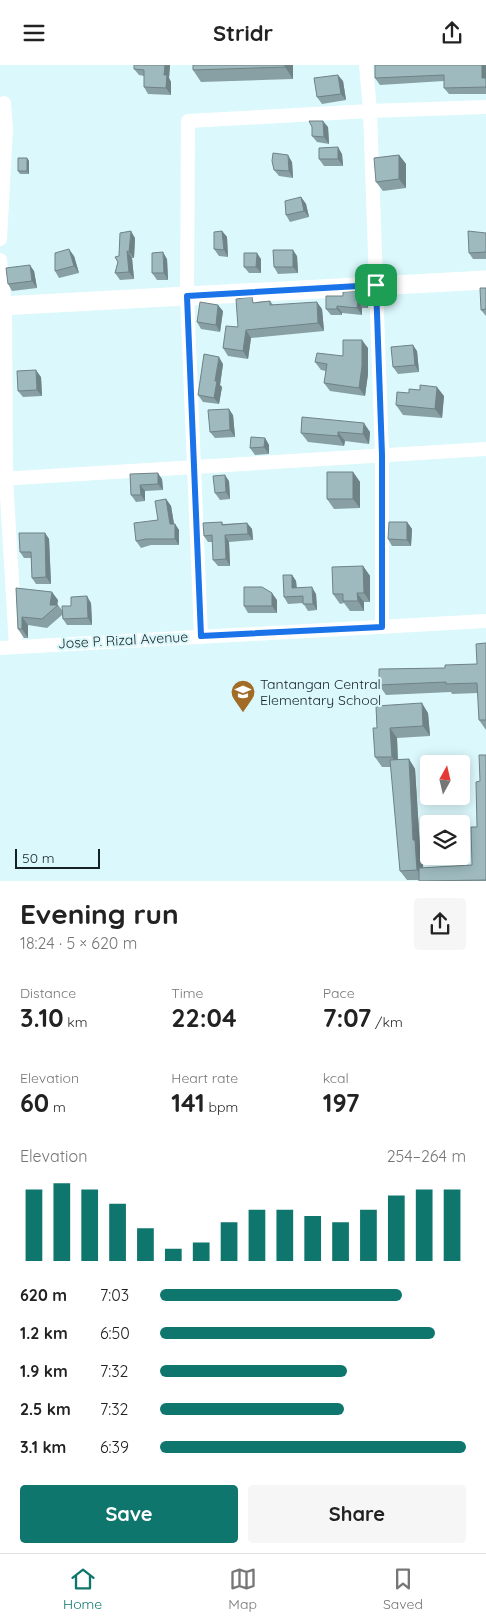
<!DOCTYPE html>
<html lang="en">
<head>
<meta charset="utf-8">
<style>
  :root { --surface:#fff; --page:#f6f6f6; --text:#222; --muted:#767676; --line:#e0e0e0; --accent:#0f766e }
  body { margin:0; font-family:Quicksand,sans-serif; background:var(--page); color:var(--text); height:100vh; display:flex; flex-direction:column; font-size:19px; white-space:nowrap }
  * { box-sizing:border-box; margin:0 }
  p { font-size:16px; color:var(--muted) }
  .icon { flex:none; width:28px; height:28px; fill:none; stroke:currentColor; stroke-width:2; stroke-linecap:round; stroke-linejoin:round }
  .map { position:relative; height:816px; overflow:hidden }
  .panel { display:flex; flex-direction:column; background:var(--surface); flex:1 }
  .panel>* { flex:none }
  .needle { width:32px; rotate:8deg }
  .controls { position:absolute; left:420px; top:690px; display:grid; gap:10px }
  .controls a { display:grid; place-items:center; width:50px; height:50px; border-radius:5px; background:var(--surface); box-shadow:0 2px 12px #0003; font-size:25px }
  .scale { position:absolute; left:15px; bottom:12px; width:85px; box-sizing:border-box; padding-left:5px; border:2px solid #162123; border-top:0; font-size:14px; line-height:18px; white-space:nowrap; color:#162123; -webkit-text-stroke:4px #dbf8fc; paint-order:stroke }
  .pin { position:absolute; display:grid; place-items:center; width:42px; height:42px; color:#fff; margin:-21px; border-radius:10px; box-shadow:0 2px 8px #0006 }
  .round { display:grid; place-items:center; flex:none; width:52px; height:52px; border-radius:5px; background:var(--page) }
  .summary { display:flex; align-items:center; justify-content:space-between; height:85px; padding:0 20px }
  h1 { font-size:28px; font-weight:800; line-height:38px }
  .metrics { display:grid; grid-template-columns:repeat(3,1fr); gap:8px; height:85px; padding:5px 20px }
  .metrics div { display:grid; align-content:center }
  .metrics b { font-size:25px; font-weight:800 }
  .metrics small { font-size:14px; font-weight:400 }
  .metrics p { font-size:14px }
  .chart { height:140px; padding:10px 20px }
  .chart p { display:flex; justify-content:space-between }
  .chart svg { width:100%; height:90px; margin-top:5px; stroke:var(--accent); stroke-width:6 }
  .primary-button { display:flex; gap:10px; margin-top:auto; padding:10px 20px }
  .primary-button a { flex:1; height:58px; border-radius:5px; background:var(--accent); color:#fff; font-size:20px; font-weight:800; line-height:58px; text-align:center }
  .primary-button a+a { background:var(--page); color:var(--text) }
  ul { padding:0 20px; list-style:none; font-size:16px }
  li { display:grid; grid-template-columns:80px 60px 1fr; align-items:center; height:38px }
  li i { height:12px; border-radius:6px; background:var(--accent) }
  header { display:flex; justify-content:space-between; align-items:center; height:65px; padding:0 20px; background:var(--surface); font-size:22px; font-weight:800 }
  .tabs { display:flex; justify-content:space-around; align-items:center; height:70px; border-top:1px solid var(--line); background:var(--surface); font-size:14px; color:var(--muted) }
  .tabs a { display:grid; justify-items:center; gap:2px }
  .tabs .current { color:var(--accent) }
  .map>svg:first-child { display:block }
</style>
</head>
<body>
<header><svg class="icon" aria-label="menu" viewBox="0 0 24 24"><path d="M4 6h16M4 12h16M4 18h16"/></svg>Stridr<svg class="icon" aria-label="share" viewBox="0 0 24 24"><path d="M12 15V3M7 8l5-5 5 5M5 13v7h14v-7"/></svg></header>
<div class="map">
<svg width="486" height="816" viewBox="0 0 486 816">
  <rect width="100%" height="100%" fill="#dbf8fc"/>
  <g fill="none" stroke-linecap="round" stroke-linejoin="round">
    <path stroke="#fff" stroke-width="14" d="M366,0l4,46 12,344v172
      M0,174l6,-110 -2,-26
      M0,195l5,45 1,174 10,168
      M0,414l486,-30
      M201,571l-14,-340 1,-175 182,-10 116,-4
      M0,583l486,-27"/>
    <path stroke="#fff" stroke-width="19" d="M0,241l486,-26"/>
  </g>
  <path fill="#88a0a4" d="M170,0l-1,13 2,4v13l-23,-1 -4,-7v-11l-5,-1 -5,-6z
    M193,0h100v14l-92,3 -8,-12z
    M486,0v29h-37l-5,-6v-7l-64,4 -5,-7z
    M343,16l3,19 -24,4 -5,-7z
    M328,62l1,17 -12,-2 -5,-6z
    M342,89l1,12h-19l-5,-7z
    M399,90l7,9v24l-23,3 -7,-9z
    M27,93l2,3v13h-9l-2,-3z
    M292,97l1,16 -14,-2 -5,-6z
    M301,132l5,7 3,13 -19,5 -4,-7z
    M222,166l5,6 1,20 -9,-1 -5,-7z
    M486,168v26h-13l-4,-6z
    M135,173l-1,20h-2l2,21 -14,1 -5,-7 4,-17z
    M74,191l5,17 -20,5 -4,-7z
    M297,191l1,17 -20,1 -4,-7z
    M167,194l1,21h-11l-5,-7z
    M261,194v14h-12l-5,-6z
    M34,206l3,17 -25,3 -4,-7z
    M486,223v28l-5,-6z
    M363,226l5,7v10h-6v7l-20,-2v2h-11l-5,-6 17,-13z
    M270,236l3,4 49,4 2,22 -73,7 -3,21 -20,-3 -5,-8 33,-46z
    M223,246l-3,21 -19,-3 -4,-7z
    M368,283v26l-3,22 -35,-5 -6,-8 2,-12 -5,-1 -6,-8 28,-6z
    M417,286l2,21 -21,2 -5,-7z
    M223,299l-3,21 2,2 -3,17 -16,-2 -5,-7z
    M41,312l1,19 -19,1 -5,-6z
    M420,325l24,6 -2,22 -39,-3 -7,-10 13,-12z
    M233,350l2,22 -20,1 -5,-6z
    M302,352l68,15 -1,12 -24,-3 -1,5 -36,-4 -7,-9z
    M265,373l4,7v9l-14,1 -5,-7z
    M353,407l7,10v26l-26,1 -7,-10z
    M130,409l32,5 1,11 -18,1v10l-9,1 -5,-7z
    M229,416l1,18 -10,1 -5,-7z
    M166,434l5,7 3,18h1l4,6v15h-28l-10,3 -5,-7 22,-21z
    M222,457l1,2 24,-1 5,6 1,11 -24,2 1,24h-12l-5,-6v-18h-5l-4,-6z
    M407,457l5,7 -1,17h-19l-4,-7z
    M45,468l4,6 2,45h-15l-4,-6 -1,-20h-7l-4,-6z
    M363,501l7,10v26h-6v9h-14l-6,-8 -4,1 -7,-10z
    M292,510l4,6 1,7 19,6 1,16 -9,1 -5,-8 -15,1 -4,-7z
    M16,523l42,12 -1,5h1l4,5 9,-4 20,-3 1,22h-25l-4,-6 -1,-4 -15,13 -19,-3v13h-4l-6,-9z
    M277,535v13h-29l-4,-7z
    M486,578v87l-7,-10 -1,-27 -26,1 -1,-2 -65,3 -7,-10 66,-17 32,-4z
    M428,648l2,23 -33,2 1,22 11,-1 6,10 5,78 2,3 1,18 49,-3 5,-38 3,-46 6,-26v126h-67v-1h-12l-7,-9 -9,-104h-9l-7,-10 2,-29z"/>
  <path fill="#6f8286" d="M165,0h5l-1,13 2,4v13l-5,-7 -2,-13z
    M285,0h8v14l-8,-12z
    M482,0h4v19l-4,-6z
    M338,10l5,6 3,19 -5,-6z
    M323,56l5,6 1,17 -5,-7z
    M338,82l4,7 1,12 -5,-7z
    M288,90l4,7 1,16 -4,-7z
    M399,90l7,9v24l-7,-9z
    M27,93l2,3v13l-2,-3z
    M301,132l5,7 3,13 -5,-6z
    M131,166l4,7 -1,20 -5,-6z
    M222,166l5,6 1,20 -4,-7z
    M69,184l5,7 5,17 -5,-7z
    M293,185l4,6 1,17 -5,-6z
    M127,186l5,7 2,21 -5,-7z
    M163,187l4,7 1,21 -4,-7z
    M257,188l4,6v14l-5,-6z
    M30,200l4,6 3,17 -5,-7z
    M363,226l5,7v10l-4,-6z
    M358,236l4,7v7l-5,-7z
    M317,237l5,7 2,22 -6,-8z
    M218,240l5,6 -3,21 -4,-7z
    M337,241l5,7v2l-5,-6z
    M246,265l5,8 -3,21 -5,-8z
    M362,275l6,8v26l-3,22 -6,-8z
    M413,280l4,6 2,21 -4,-7z
    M219,292l4,7 -3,21 2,2 -3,17 -5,-6 1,-17z
    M36,305l5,7 1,19 -5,-6z
    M437,322l7,9 -2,22 -7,-9z
    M229,344l4,6 2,22 -5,-7z
    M364,358l6,9 -1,12 -6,-10z
    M338,367l7,9 -1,5 -6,-10z
    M265,373l4,7v9l-5,-7z
    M353,407l7,10v26l-7,-9z
    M158,408l4,6 1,11 -5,-6z
    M225,410l4,6 1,18 -4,-7z
    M140,420l5,6v10l-4,-6z
    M166,434l5,7 4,24v-6l4,6v15l-4,-6 -5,-15z
    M407,457l5,7 -1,17 -4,-6z
    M247,458l5,6 1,11 -5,-6z
    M45,468l4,6 2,45 -5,-7z
    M225,470l4,7 1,24 -4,-7z
    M363,501l7,10v26l-6,-9z
    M292,510l4,6 1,14 -5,-7z
    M312,522l4,7 1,16 -4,-6z
    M52,527l6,8 -1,6 -7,-1z
    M272,528l5,7v13l-5,-7z
    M357,528l7,9v9l-6,-10z
    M87,531l4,7 1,22 -4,-7z
    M22,552l6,8v13l-6,-9z
    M422,638l6,10 2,23 -7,-10z
    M390,663l7,10 1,28 -6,-9z
    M409,694l6,10 5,78 2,3 2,29 -7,-9 -4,-30z"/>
  <path fill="#9ebabf" stroke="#6f8286" d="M134,0h31l-1,10h3l-1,13 -22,-1v-17l-10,-1z
    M193,0h92v2l-92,3z
    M375,0h107v13h4v10v-1l-42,1v-13l-69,3z
    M338,10l3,19 -24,3 -3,-19z
    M309,56h14l1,16 -12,-1v-9z
    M338,82v12h-19v-11z
    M273,88l15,2 1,16 -15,-1 -2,-9z
    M399,90v24l-23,3 -2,-24z
    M18,93h9v13h-9z
    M301,132l3,14 -18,4 -1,-14z
    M131,166l-2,21 -2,-1 2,21 -14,1 3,-11 -3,-5 4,-1 1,-23z
    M222,166l2,19 -10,-1v-17z
    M468,166l18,2v19l-17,1z
    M69,184l5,17 -19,5v-18z
    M273,185h20v17h-19z
    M163,187l1,21h-12v-20z
    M244,188h13l-1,14h-12z
    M30,200l2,16 -24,3 -2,-16z
    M480,223h6v21l-5,1z
    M363,226l1,11 -6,-1 -1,7 -20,-2v3h-11v-13h17v-4z
    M252,232l1,6 17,-2v4l47,-3 1,21 -72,7 -3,21 -20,-3 3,-22 12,1 -2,-28z
    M200,237l18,3 -2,20 -19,-3z
    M343,275h19v26l-3,22 -35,-5 3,-19 -12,-2 2,-9 26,3z
    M413,280l2,20 -22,2 -2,-20z
    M204,289l15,3 -4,24h2l-3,17 -16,-3z
    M36,305l1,20 -19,1 -1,-20z
    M420,320l17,2 -2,22 -39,-4 1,-13 12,1v-4l11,1z
    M229,344l1,21 -20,2 -2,-22z
    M302,352l62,6 -1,11 -25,-2v4l-37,-3z
    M251,372l14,1 -1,9 -14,1z
    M327,407h26v27h-26z
    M158,408v11l-18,1 1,10h-10l-1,-21z
    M225,410l1,17 -11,1 -2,-17z
    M166,434l4,25h5v15h-29l-10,2 -2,-18 24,-3 -3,-19z
    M222,457v3l25,-2 1,11 -23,1 1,24 -13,1 -1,-25 -8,1 -1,-13z
    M389,457h18v18l-19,-1z
    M19,468h26l1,44 -14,1 -1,-26h-11z
    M363,501l1,27h-7l1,8h-15v-7h-10l-1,-27z
    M283,510h9v13l20,-1 1,17h-10v-8l-19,1z
    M244,522h18l10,6v13h-28z
    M16,523l36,4 -2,13h8l-16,14 -20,-2v12h-4z
    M87,531l1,22 -25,1 -1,-13h9v-9z
    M486,578v77h-7l-2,-37 -31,1v-2l-67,3v-16l66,-1v-3l32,-1 -1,-20z
    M422,638l1,23 -33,2 2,29h-17l-2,-29h4l-1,-22z
    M479,690h7v125l-67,1v-13l53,-3 -1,-38h6l-1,-45 4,-1z
    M409,694l4,81h2l2,30 -17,1 -10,-111z"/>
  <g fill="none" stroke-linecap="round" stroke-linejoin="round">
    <defs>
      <path id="route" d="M376,220l6,170v172l-181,9 -14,-340z"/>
    </defs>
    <use href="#route" stroke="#fff" stroke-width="10"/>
    <use href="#route" stroke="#1a73e8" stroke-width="6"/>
  </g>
  <defs>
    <symbol id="school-pin" viewBox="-11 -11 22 30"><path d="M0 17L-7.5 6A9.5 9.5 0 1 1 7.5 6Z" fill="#a26c26" stroke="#dbf8fc"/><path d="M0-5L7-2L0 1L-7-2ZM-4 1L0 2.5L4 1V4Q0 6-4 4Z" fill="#fff"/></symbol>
  </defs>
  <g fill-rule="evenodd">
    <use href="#school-pin" x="229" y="613" width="28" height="38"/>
  </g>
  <g text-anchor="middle" stroke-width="4.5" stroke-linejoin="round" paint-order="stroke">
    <g font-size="14" fill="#162123" stroke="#dbf8fc">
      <text transform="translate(123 575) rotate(-3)" y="5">Jose P. Rizal Avenue</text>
    </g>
    <g font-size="14" fill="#162123" stroke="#dbf8fc" text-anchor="start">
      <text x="260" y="624">Tantangan Central<tspan x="260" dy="16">Elementary School</tspan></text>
    </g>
  </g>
</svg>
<div class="controls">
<a><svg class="needle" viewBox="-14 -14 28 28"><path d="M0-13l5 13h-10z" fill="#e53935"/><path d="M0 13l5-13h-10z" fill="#767676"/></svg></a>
<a><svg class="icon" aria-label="layers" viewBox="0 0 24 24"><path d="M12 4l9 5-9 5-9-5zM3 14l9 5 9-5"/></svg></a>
</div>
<div class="scale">50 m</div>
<div class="pin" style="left:376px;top:220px;background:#1e9e55"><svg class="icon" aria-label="arrive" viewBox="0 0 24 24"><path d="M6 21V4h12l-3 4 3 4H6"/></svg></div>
</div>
<section class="panel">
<div class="summary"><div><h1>Evening run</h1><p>18:24 · 5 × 620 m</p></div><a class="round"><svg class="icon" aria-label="share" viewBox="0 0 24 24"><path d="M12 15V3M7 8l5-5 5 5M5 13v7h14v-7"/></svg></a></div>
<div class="metrics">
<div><p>Distance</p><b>3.10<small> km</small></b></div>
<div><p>Time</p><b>22:04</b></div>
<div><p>Pace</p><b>7:07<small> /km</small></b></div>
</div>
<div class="metrics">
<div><p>Elevation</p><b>60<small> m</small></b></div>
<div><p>Heart rate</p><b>141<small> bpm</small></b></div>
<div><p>kcal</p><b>197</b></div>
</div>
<div class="chart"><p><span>Elevation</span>254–264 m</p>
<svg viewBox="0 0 160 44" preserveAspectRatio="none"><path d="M5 44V9M15 44V6M25 44V9M35 44V16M45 44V28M55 44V38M65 44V35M75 44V25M85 44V19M95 44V19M105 44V22M115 44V25M125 44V19M135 44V12M145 44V9M155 44V9"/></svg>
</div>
<ul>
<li><b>620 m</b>7:03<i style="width:79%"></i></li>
<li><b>1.2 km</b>6:50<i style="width:90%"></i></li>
<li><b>1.9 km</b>7:32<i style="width:61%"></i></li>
<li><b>2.5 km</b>7:32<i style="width:60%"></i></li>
<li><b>3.1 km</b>6:39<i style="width:100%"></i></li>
</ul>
<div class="primary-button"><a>Save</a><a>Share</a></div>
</section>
<nav class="tabs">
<a class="current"><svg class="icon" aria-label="home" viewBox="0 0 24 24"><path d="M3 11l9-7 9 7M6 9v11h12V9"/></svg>Home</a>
<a><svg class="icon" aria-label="map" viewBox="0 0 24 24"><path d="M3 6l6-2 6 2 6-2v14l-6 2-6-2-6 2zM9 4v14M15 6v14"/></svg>Map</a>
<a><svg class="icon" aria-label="saved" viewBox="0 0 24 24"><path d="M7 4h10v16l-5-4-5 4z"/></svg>Saved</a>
</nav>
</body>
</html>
